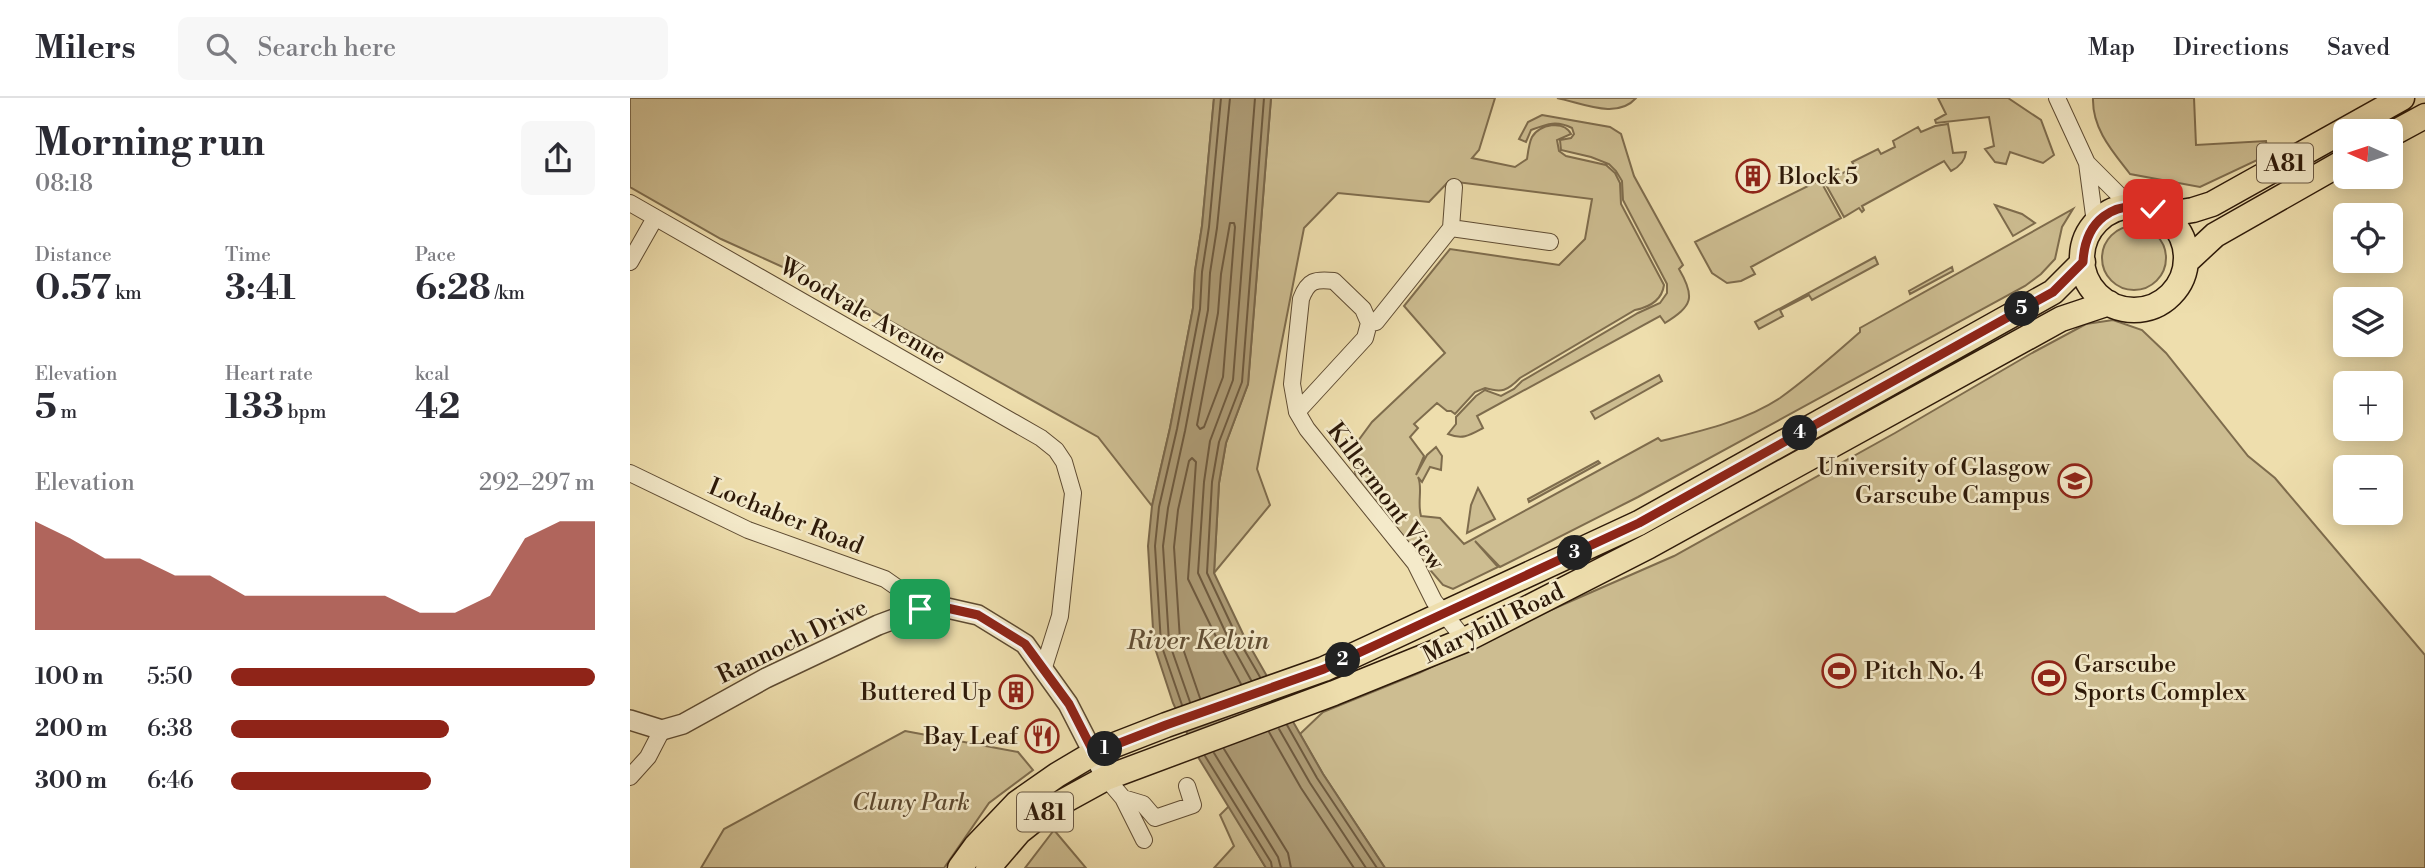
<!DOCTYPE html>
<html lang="en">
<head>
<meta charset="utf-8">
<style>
  :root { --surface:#fff; --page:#f7f7f7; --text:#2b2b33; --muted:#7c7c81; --line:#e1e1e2; --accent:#8f2418 }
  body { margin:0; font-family:"Libre Bodoni",serif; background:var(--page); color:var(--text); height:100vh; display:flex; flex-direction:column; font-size:26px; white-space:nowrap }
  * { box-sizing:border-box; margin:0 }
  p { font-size:23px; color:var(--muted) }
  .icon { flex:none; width:38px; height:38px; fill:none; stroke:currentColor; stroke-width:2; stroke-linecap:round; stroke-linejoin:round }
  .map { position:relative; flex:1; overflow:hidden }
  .details { display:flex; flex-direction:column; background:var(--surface); width:630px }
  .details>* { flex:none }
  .needle { width:46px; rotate:273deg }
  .controls { position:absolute; left:1703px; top:21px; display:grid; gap:14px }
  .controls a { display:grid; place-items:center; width:70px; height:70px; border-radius:10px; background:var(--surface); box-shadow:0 4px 18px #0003; font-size:35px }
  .pin { position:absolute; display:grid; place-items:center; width:60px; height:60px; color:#fff; margin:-30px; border-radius:14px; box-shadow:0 4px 10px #0006 }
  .km { position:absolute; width:35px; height:35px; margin:-18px; border-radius:50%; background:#222; color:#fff; font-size:19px; line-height:35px; text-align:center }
  .round { display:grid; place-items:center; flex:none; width:74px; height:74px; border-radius:10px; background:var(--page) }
  .summary { display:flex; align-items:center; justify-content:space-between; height:119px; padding:0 35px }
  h1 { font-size:38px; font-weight:700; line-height:52px }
  .metrics { display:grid; grid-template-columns:repeat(3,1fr); gap:10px; height:119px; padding:7px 35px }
  .metrics div { display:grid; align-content:center }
  .metrics b { font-size:35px; font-weight:700 }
  .metrics small { font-size:19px; font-weight:400 }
  .metrics p { font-size:19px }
  .chart { height:196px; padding:14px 35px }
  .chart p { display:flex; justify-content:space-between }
  .chart svg { width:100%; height:126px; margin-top:7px; fill:var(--accent); opacity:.7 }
  ul { padding:0 35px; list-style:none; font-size:23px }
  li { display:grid; grid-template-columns:112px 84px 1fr; align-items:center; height:52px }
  li i { height:18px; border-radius:9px; background:var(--accent) }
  header { display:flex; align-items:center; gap:42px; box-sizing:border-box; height:98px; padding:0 35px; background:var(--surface); border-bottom:2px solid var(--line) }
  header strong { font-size:33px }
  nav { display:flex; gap:38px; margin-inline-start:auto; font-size:24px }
  .search { width:490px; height:63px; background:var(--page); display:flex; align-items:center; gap:18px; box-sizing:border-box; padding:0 24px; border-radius:10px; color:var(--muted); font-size:26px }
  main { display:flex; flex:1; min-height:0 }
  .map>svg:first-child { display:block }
</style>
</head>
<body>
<header>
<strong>Milers</strong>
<div class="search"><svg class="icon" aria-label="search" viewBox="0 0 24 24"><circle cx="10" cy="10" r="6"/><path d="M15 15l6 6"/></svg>Search here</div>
<nav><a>Map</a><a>Directions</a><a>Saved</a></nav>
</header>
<main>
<section class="details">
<div class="summary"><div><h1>Morning run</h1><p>08:18</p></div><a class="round"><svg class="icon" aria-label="share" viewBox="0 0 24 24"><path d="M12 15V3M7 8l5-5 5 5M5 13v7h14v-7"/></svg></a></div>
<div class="metrics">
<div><p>Distance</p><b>0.57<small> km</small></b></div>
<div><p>Time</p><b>3:41</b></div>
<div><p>Pace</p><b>6:28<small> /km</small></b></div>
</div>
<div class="metrics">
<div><p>Elevation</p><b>5<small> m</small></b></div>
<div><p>Heart rate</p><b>133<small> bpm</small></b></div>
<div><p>kcal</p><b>42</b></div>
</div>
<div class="chart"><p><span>Elevation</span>292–297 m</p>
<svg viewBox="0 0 160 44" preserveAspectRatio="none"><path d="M0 44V6L10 12L20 19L30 19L40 25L50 25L60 32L70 32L80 32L90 32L100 32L110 38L120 38L130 32L140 12L150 6L160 6V44z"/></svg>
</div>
<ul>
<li><b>100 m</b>5:50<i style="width:100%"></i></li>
<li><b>200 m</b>6:38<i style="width:60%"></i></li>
<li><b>300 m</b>6:46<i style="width:55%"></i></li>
</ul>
</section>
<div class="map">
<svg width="1795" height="770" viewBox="0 0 1795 770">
  <rect width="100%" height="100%" fill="#eedead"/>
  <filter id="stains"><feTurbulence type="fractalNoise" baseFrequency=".00286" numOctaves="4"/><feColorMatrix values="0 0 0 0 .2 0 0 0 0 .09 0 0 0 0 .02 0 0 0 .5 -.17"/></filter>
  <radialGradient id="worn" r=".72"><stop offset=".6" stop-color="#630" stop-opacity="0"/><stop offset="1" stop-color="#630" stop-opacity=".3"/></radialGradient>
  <path fill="#cdbd91" stroke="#7e6c4d" stroke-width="2" d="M0,0h584l-12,128 -7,45 -2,37 -23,120 -18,78 -54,-69 -258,-144 -119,-54 -91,-52z
    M641,0h224l-16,52 -7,8 43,9 12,-8c1,-7 2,-16 5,-22 7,-13 32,-17 39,-3l-14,6 2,11 7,5 40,9 9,8 5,10 1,21 43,81c-2,15 -14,22 -29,25l-115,68c-13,13 -18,15 -35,10l-10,4 -20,22 -4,-3h-4l-10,-8 -23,21 4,4 -8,9 14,19 -8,19 11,-20 9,-8 6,9 -1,14 -11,-3 -8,15 -4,-5c5,10 -1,26 3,39l19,2 24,26 194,-106 3,3c40,-10 84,-20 119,-43 28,-20 54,-43 80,-66v-4l213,-119 -11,18 -7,32 -14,15 -16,12 -387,211 -138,70 -25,-26 23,26 -45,22 -10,-4 -87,-101 -2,-27 4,-16 14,-19 73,-69 -41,-47 46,-57 109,16 26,-26 7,-40 -143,-18 -20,21 -91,-9 -34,35 -47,241 13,36 -56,68 5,-90 7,-40 22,-59z
    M927,0h79c-19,22 -54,5 -79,0z
    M1308,0h70l33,22 13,35 -11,8 -33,-11 -4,12 -11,-2 -10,-13 9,-3 -5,-29 -53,6 -1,-3 11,-6z
    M1463,0h101l2,47 70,-4 2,14 -68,32 -70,-13c-17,-22 -38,-45 -37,-76z
    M912,17l68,12 11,7 13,42 49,89 -4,4c17,29 13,37 -14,54l-5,-7 -183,100 6,12c-13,7 -20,12 -35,6l8,-10v-7l20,-21 9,-6 16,6 13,-7 8,-8 116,-68 22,-10 7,-10v-9l-44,-84 -1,-19 -6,-10 -7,-7 -18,-7 -30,-7 -1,-10 11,-2 3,-4 -2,-6c-16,-8 -25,-4 -41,2l-5,12 -7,-3 9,-17z
    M1318,26l5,29 13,-1c-1,9 -7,15 -15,19l-7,-10 -82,45 2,4 -2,2 -3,-4 -15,9 -23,-41 17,-7 3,5 14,-7 -3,-5 26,-13 3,5 14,-7 -2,-6 25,-14 3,5 14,-6z
    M1190,82l21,38 -90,49 4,7 -14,7 -14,2 -15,-10 -17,-31z
    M1365,107l27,9 13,9 -22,13z
    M1472 160a32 32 0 1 1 64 0a32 32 0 1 1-64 0Z
    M1245,159l3,7 -66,36 -3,-5 -29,15 3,6 -24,13 -4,-7z
    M1322,169l1,4 -43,23 -1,-3z
    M1483,222l29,10 24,23 82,103 27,22 150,177v213h-1040l-62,-94 -23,-40 23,-22 96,-39 118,-57 137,-60 221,-123 137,-80 54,-29z
    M1029,277l3,6 -67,38 -4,-7z
    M968,363l2,2 -71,39 -1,-3z
    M848,390l17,31 -28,14 4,-28z
    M275,633l113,21 15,18 -44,33 -45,65h-243l23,-39z
    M599,708l37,62h-52l20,-22 -14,-31z
    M424,732l32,38h-61z"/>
  <path fill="#ad9b75" stroke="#7a674a" stroke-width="2" d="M584,0h57l-23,286 -22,59 -7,40 -5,90 30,63 79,138 62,94h-119l-68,-111 -25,-54 -19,-58 -6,-99 4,-40 18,-78 23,-120 2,-37 7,-45z"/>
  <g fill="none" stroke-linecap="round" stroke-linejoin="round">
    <path stroke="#6e5a3f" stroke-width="2" d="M600,125h4l1,4 -12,150 -19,50 -4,2 -3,-4 21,-112 3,-39z
      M630,579l-22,-38 -31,-66 5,-91 7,-40 23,-60 22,-284
      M621,582l-21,-38 -32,-69 6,-91 6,-41 23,-61 22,-282
      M570,600l-20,-58 -6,-93 4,-37 11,-49 3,-3 4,4 -8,117 33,68 20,37
      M560,604l-21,-60 -6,-96 5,-38 17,-77 23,-121 2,-37 7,-45 13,-130
      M552,607l-21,-61 -6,-98 4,-39 18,-78 23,-120 2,-37 7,-45 12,-129
      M657,627l30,53 60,90
      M649,631l31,54 56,85
      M639,634l32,56 53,80
      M594,651l64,104 3,15
      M584,655l64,104 3,11
      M575,658l66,106 1,6"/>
    <defs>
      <path id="minor" d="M1427,0l30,65 8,60
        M1457,65l43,43
        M0,105l411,235 15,12 8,12 9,31 -13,123 -16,51
        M821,130l3,-41
        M0,164l25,-44
        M667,314l-5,-28 9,-85c7,-19 14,-20 33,-18l29,28 6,14
        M0,375l118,57 137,49 20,14 16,16
        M835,542l-31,-39 -19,-38 -108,-134 -10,-17 68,-74 4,-15 7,-1 75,-94 99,14
        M0,679l18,-20 14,-27
        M476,680l17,20 21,42
        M493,700l20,6 12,14 38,-13 -6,-19"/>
      <path id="tertiary" d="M0,622l32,10 21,-6 83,-46 112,-53 43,-16 26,-1 31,7 47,29 43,60 38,74"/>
      <path id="primary" d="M1760,37l35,-19
        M1452 160a52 52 0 1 1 104 0a52 52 0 1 1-104 0Z
        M1533,117l30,-5 19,-6 190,-106
        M1556,164l29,-27 130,-74
        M330,770l16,-22 41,-43 40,-28 37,-22 72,-28 158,-56 315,-146 414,-231 30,-30
        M358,770l31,-36 25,-20 62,-34 228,-85 131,-53 184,-94 412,-227 48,-16"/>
    </defs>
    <use href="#minor" stroke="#5e4b32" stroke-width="18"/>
    <use href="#tertiary" stroke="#5e4b32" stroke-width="22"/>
    <use href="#primary" stroke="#2e1a09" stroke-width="27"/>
    <use href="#minor" stroke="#f4eaca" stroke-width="16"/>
    <use href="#tertiary" stroke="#f4eaca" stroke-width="19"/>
    <use href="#primary" stroke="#eedead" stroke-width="24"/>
  </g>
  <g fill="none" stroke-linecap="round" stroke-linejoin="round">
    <defs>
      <path id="route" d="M290,511l27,-1 31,7 47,29 44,60 25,49 72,-28 158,-56 315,-146 414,-231 30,-30c2,-41 30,-63 70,-53"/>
    </defs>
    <use href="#route" stroke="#fff" stroke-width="14"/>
    <use href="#route" stroke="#8f2418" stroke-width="9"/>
  </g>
  <defs>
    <symbol id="building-ring" viewBox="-11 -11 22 22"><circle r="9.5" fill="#f4eaca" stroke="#8f2418" stroke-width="1.5"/><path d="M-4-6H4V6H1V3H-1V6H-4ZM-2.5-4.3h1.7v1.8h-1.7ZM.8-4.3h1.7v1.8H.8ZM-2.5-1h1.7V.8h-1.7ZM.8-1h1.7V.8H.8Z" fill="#8f2418"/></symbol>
    <symbol id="university-ring" viewBox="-11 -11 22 22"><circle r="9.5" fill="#f4eaca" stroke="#8f2418" stroke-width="1.5"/><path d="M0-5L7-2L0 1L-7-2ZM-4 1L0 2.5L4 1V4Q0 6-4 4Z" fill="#8f2418"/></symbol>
    <symbol id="stadium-ring" viewBox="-11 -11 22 22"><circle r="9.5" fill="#f4eaca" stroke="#8f2418" stroke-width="1.5"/><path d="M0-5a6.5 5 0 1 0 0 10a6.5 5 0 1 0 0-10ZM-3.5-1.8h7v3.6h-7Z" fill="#8f2418"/></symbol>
    <symbol id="restaurant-ring" viewBox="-11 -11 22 22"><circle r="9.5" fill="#f4eaca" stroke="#8f2418" stroke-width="1.5"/><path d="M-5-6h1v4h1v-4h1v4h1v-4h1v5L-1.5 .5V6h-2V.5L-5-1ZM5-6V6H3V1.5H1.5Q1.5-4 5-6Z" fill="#8f2418"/></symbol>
  </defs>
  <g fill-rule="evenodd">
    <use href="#building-ring" x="1104" y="59" width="38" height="38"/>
    <use href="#university-ring" x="1426" y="364" width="38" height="38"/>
    <use href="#stadium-ring" x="1190" y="554" width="38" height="38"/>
    <use href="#stadium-ring" x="1400" y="561" width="38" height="38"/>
    <use href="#building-ring" x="367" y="575" width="38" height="38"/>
    <use href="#restaurant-ring" x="393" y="619" width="38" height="38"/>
  </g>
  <g text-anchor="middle" stroke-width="5" stroke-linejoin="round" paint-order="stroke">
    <g fill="#f4eaca" stroke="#695843" stroke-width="2">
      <rect x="1627" y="45.5" width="56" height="39" rx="5"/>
      <rect x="387" y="694.5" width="56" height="39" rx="5"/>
    </g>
    <g font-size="23" font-weight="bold" fill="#2e1a09">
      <text x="1655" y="73">A81</text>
      <text x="415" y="722">A81</text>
    </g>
    <g font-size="24" fill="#2e1a09" stroke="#f4eaca" text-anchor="start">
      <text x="1148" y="86">Block 5</text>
      <text x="1420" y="377" text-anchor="end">University of Glasgow<tspan x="1420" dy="28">Garscube Campus</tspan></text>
      <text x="1444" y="574">Garscube<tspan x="1444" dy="28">Sports Complex</tspan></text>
      <text x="1234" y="581">Pitch No. 4</text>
      <text x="362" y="602" text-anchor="end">Buttered Up</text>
      <text x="388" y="646" text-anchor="end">Bay Leaf</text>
    </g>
    <g font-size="24" fill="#2e1a09" stroke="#f4eaca">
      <text transform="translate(233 213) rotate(30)" y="8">Woodvale Avenue</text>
      <text transform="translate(756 398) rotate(53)" y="8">Killermont View</text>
      <text transform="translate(156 418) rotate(22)" y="8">Lochaber Road</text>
      <text transform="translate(863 525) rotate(-26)" y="8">Maryhill Road</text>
      <text transform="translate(162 543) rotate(-26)" y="8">Rannoch Drive</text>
    </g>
    <g font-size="24" font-style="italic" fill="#5e4b32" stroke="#f4eaca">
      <text x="281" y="712">Cluny Park</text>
    </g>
    <g font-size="26" font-style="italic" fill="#614e34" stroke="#f4eaca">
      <text x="568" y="551">River Kelvin</text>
    </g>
  </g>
  <rect width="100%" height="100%" filter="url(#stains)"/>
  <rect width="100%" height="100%" fill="url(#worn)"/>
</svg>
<div class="controls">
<a><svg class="needle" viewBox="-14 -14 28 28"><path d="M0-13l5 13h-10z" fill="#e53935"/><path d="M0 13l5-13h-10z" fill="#7c7c81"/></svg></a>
<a><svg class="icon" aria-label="locate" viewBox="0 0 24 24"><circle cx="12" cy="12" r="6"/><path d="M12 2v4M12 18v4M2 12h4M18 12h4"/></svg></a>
<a><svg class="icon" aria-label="layers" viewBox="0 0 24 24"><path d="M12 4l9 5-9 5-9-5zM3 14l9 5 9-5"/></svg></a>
<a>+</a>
<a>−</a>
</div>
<div class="pin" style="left:290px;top:511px;background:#1e9e55"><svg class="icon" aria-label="arrive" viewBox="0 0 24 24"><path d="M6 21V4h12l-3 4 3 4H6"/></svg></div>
<div class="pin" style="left:1523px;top:111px;background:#d93025"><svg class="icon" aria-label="check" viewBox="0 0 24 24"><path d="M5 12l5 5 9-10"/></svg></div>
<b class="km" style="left:475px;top:651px">1</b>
<b class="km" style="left:713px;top:562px">2</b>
<b class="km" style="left:945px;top:455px">3</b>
<b class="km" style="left:1170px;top:335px">4</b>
<b class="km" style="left:1392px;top:211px">5</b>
</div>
</main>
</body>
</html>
